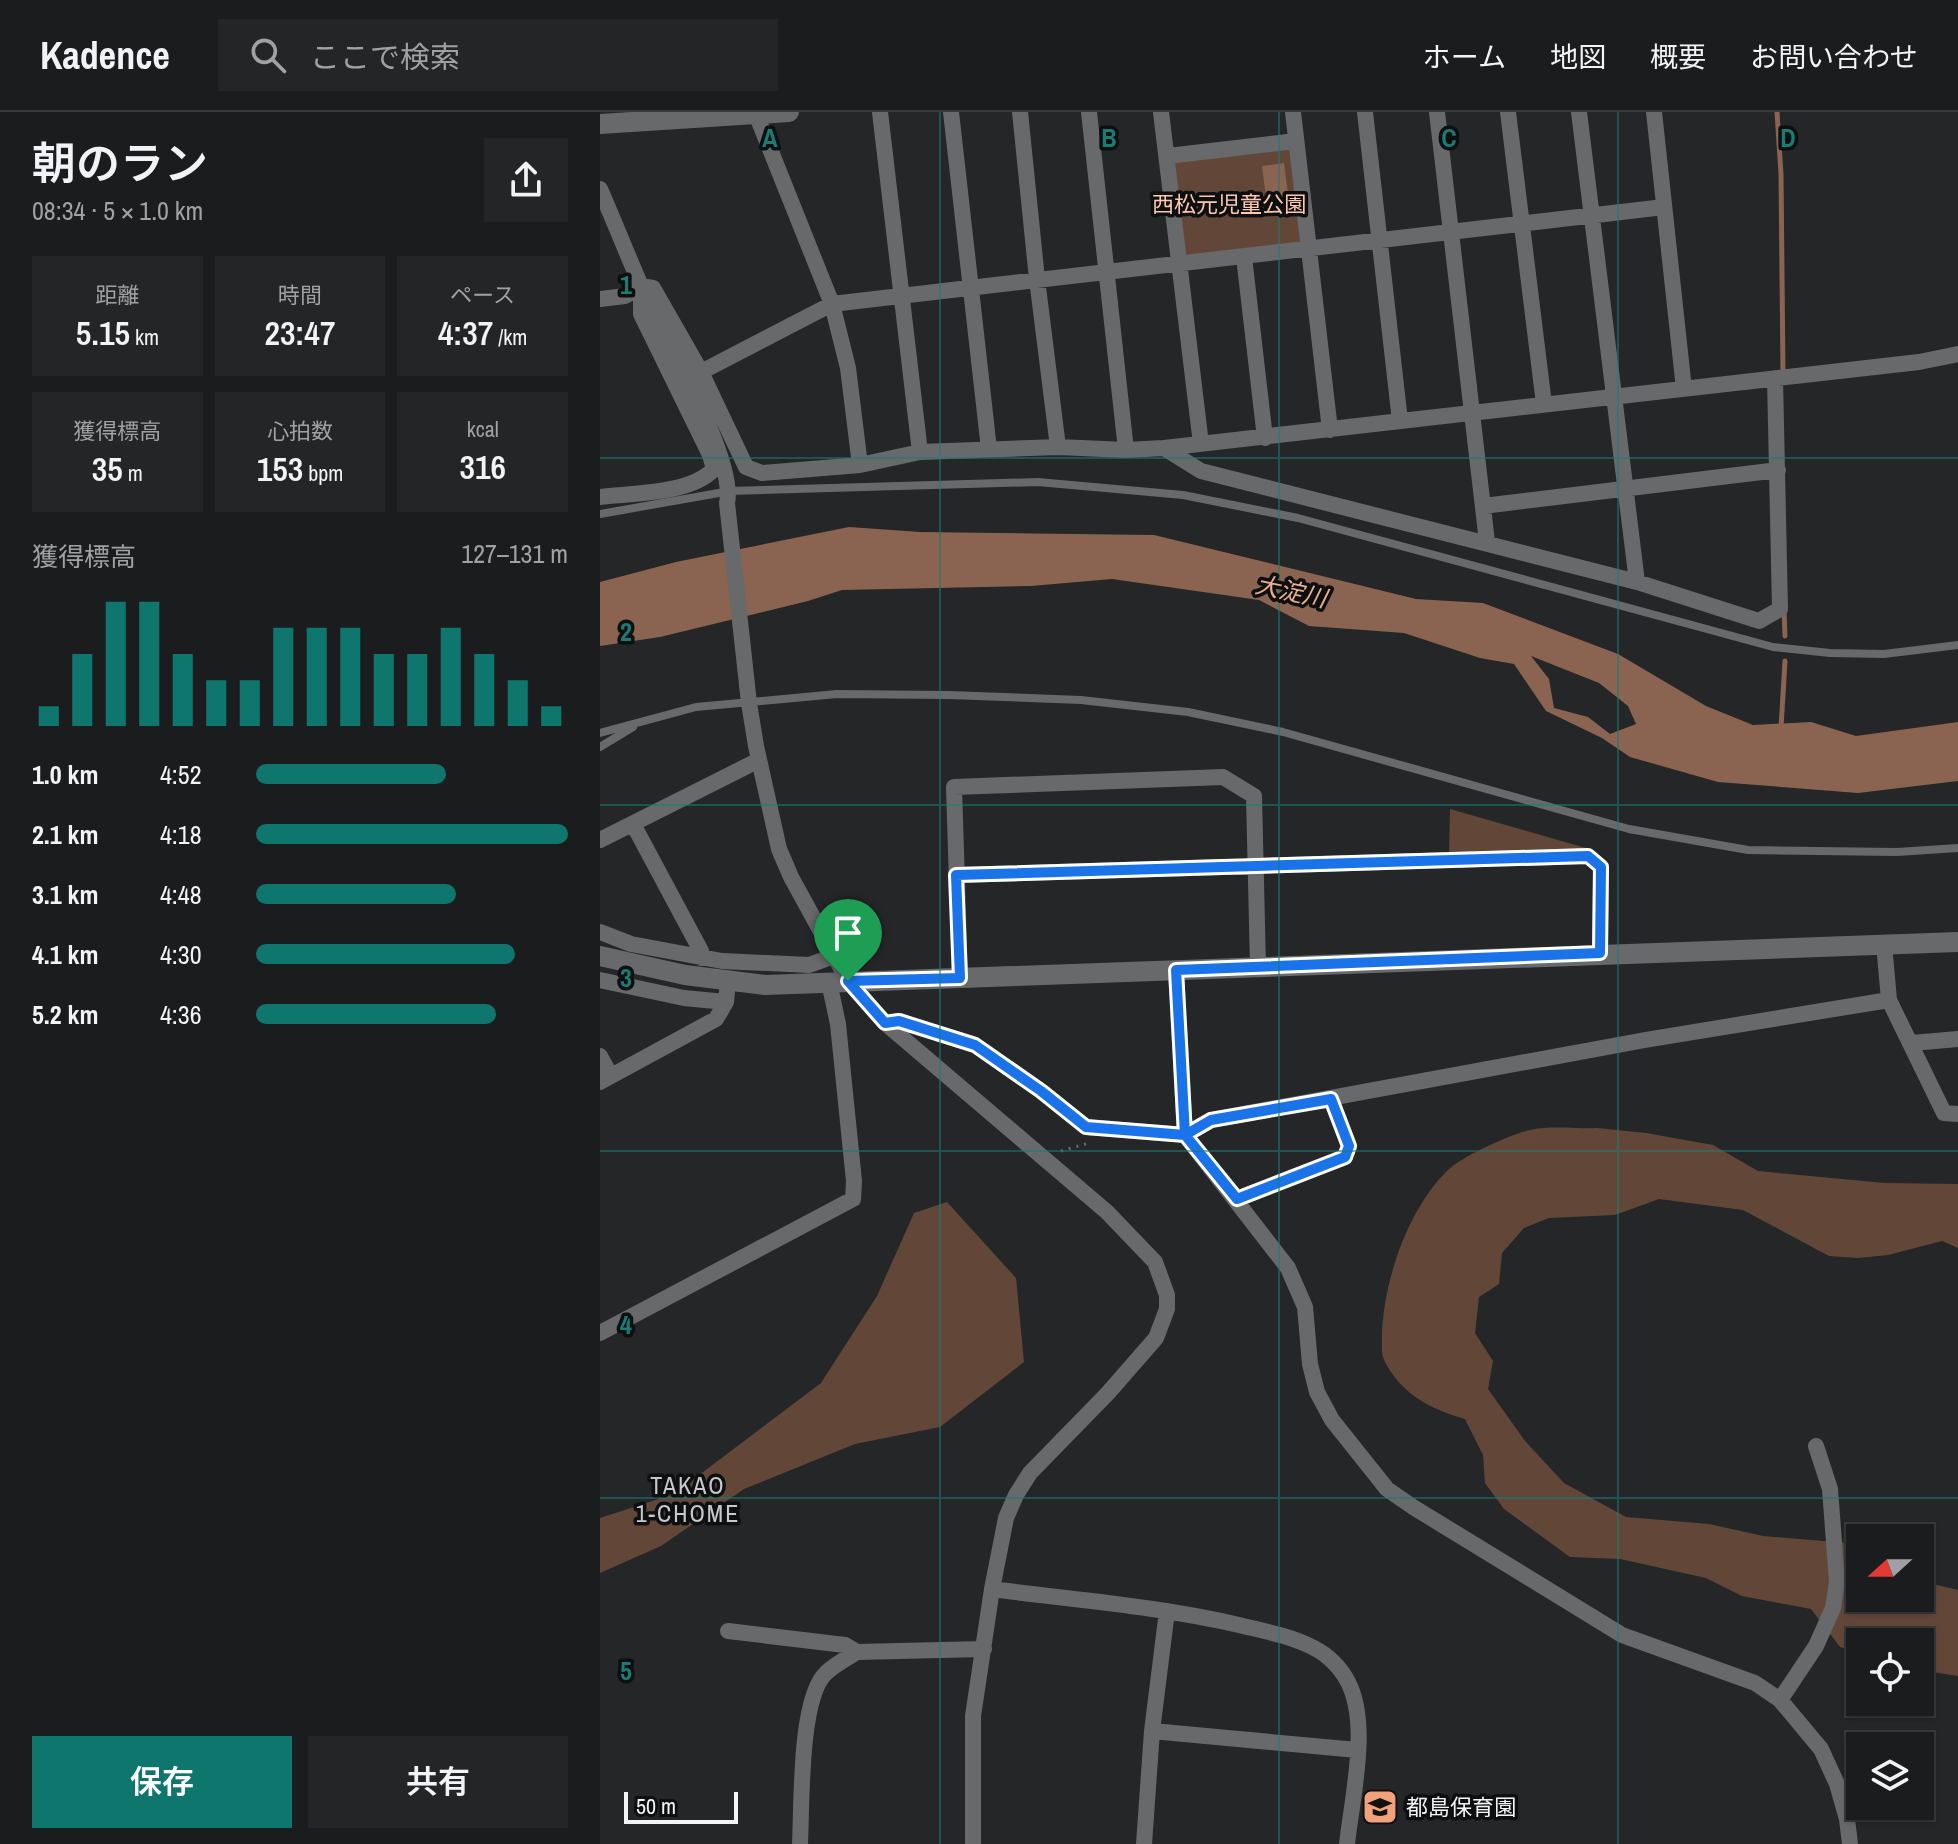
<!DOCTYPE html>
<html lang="ja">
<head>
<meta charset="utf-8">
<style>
  :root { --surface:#1b1c1e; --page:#242527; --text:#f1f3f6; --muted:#a0a1a4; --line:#393a3c; --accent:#0f766e }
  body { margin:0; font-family:"Archivo Narrow","Noto Sans JP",sans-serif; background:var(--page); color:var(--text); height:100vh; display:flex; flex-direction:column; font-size:30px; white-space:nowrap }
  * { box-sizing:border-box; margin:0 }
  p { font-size:26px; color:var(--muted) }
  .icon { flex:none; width:44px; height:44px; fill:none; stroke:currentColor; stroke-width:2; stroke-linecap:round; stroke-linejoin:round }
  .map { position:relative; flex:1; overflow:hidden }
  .side { display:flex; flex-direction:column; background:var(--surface); width:600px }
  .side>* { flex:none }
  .needle { width:52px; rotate:249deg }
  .tools { position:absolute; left:1246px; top:1412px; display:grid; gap:16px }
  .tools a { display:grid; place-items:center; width:88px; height:88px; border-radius:0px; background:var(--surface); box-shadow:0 2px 6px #0004,0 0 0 2px var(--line); font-size:40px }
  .scale { position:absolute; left:24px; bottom:20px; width:114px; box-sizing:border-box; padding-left:8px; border:4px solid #f3f4f6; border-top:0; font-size:22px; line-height:28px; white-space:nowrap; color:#f3f4f6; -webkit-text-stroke:6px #0e0f10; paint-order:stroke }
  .pin { position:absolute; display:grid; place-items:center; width:68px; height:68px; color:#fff; margin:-82px -34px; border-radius:50% 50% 50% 0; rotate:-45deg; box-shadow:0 0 8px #0007 }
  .pin .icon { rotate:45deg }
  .round { display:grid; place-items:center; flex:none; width:84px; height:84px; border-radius:0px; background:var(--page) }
  .summary { display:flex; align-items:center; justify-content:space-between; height:136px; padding:0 32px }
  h1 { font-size:44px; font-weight:600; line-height:60px }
  .stats { display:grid; grid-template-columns:repeat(3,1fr); gap:12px; height:136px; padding:8px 32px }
  .stats div { display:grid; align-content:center; border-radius:0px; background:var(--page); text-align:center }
  .stats b { font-size:34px; font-weight:600 }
  .stats small { font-size:22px; font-weight:400 }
  .stats p { font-size:22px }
  .chart { height:224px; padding:16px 32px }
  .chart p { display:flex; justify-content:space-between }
  .chart svg { width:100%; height:144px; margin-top:8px; stroke:var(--accent); stroke-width:6 }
  .primary-button { display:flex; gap:16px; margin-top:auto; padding:16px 32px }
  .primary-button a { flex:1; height:92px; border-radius:0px; background:var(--accent); color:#fff; font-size:32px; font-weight:600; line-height:92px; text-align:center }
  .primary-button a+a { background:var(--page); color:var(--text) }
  ul { padding:0 32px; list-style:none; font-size:26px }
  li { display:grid; grid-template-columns:128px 96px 1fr; align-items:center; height:60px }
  li i { height:20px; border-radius:10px; background:var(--accent) }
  header { display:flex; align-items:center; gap:48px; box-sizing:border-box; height:112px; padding:0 40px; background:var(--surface); border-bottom:2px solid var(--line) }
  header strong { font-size:38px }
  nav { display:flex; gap:44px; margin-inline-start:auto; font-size:28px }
  .search { width:560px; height:72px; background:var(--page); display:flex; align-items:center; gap:20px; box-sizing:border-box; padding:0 28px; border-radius:0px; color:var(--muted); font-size:30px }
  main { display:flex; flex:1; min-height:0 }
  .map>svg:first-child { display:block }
</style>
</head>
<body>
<header>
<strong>Kadence</strong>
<div class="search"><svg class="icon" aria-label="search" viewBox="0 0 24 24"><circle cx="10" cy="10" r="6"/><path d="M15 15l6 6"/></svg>ここで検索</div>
<nav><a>ホーム</a><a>地図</a><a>概要</a><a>お問い合わせ</a></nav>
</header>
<main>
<section class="side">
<div class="summary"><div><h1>朝のラン</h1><p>08:34 · 5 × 1.0 km</p></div><a class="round"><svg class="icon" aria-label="share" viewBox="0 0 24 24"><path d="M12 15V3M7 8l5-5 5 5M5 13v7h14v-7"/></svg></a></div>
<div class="stats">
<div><p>距離</p><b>5.15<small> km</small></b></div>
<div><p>時間</p><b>23:47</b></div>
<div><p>ペース</p><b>4:37<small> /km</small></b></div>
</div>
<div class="stats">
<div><p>獲得標高</p><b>35<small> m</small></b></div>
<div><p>心拍数</p><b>153<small> bpm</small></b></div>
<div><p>kcal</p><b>316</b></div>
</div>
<div class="chart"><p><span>獲得標高</span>127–131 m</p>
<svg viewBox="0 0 160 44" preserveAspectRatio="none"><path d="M5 44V38M15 44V22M25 44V6M35 44V6M45 44V22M55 44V30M65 44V30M75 44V14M85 44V14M95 44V14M105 44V22M115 44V22M125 44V14M135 44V22M145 44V30M155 44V38"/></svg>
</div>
<ul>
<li><b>1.0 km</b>4:52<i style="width:61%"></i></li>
<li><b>2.1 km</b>4:18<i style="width:100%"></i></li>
<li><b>3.1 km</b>4:48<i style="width:64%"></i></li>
<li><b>4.1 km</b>4:30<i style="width:83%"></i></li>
<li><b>5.2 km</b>4:36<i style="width:77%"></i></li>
</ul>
<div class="primary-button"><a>保存</a><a>共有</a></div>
</section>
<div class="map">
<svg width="1358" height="1732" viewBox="0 0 1358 1732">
  <rect width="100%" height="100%" fill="#242628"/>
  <path fill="#624739" d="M696,29l14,108 -131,15 -11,-108z
    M850,697l136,39 -137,5z
    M997,1016l49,5 67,12 45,26 127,12 73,1v64l-16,-7 -54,14 -30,3 -29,-2 -86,-46 -84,-11 -44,16 -66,3 -25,10 -22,25 -3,31 -20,13 -4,36 18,28 -5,28 37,52 39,42 62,34 83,7 54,12 97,8v54h60v-17l38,9v86l-38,-6v-28h-60v10l-20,-5 -29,-38 -69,-13 -36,-18 -86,-19 -50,-2 -66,-48 -19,-26 -2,-28 -18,-36c-35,-10 -64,-25 -81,-59 -3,-7 -2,-16 -2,-24 1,-54 26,-128 66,-166 15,-14 61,-35 82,-40 20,-5 46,-1 67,-2z
    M347,1090l69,76 8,84 -84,65 -85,17 -111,45 -83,57 -61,27v-55l74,-24 147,-111 56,-87 37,-83z"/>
  <path fill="#8a6451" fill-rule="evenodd" d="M684,51l6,47 -22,3 -6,-47z
    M249,415l71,5 234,3 262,64 67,4 135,51 88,52 47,19 58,-3 45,14 102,-14v59l-100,12 -140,-11 -88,-25 -28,-19 -56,-27 -32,-47 -34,-6 -76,-25 -95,-7 -50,-26 -147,-21 -81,7 -189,4 -34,11 -148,36 -60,9v-64l76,-20zM931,544l68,27 29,23 8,18 -26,10 -22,-17 -34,-9 -5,-29z"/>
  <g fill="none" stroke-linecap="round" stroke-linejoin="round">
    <path stroke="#8a6451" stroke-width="5" d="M1177,0l4,62 2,201
      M1184,497l1,27
      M1181,616l4,-67"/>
    <path stroke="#696b6d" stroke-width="3" stroke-dasharray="2 6" stroke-linecap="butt" d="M461,1039l28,-8"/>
    <path stroke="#68696a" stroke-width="8" d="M0,402l130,-23 308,-9 145,13 115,23 475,129 57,6 54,1 74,-9
      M0,621l96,-26 141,-13 112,1 132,5 107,12 95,20 346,97 119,21 149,2 61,-4
      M0,635l33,-20"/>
    <path stroke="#68696a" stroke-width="16" d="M280,0l40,340
      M351,0l38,337
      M420,0l17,167 21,168
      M489,0l37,338
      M561,0l40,332
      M693,0l37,318
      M765,0l35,309
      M837,0l50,430
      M908,0l36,292
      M979,0l58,470
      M1054,0l30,277
      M156,2l76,190 16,64 12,97
      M568,44l128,-15
      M0,77c14,32 27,65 41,97 20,46 96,174 86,217l22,200 7,43 23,103 12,28 57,104 37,42 222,189 48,50 12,33v14l-11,29 -48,55 -78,80 -14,22 -10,23 -14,71 -19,127v128
      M644,145l21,181
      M0,187l25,-3 16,-10 12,2 48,84 45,95 16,6 98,-8 60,-13 138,-5 68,3 38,-2 755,-86 39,-8
      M101,260l131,-68 832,-97
      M564,336l37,23 436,111 122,39 21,-12 -5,-231
      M0,385c33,-4 91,-3 114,-28l-4,-14 -69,-141v-22
      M883,394l295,-36
      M33,712l68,127v7
      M0,728l159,-80
      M356,763l632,-19 13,11 -1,86
      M0,820l31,12 91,17 87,4 25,-9
      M1284,832l5,56 55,113 14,1
      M576,858l9,165 103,133 17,39 5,57 7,28 15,28 55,69 26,18 209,128 133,48 25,17 41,49 16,35 10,35 3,25
      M360,866l-6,-191 269,-10 31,19 4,171
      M0,868l84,18 42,4
      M285,911l14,-2 76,24 66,46 45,36 99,8 26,-15 434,-80 244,-40
      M1312,931l46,-4
      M0,944l11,20
      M0,970l116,-63 10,-17 2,-21
      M637,1087l108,-42 4,-11 -18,-47
      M0,1221l253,-134 1,-18 -16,-157 -9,-42
      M392,1477c82,11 166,17 247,36 25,6 52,11 75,23 14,7 27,20 34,34 22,42 4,116 -1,162
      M128,1519l117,14 12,7 127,-3
      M1180,1588l36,-54 17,-38 4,-26 -7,-93 -14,-43
      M552,1619l205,19
      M200,1732c2,-38 -1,-146 26,-171 8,-8 21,-15 31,-21
      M544,1732l8,-113 15,-120"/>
    <path stroke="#68696a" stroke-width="20" d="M0,12l189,-12
      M0,844l85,19 80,10 1193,-43"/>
  </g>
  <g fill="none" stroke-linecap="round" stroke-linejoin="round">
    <defs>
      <path id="route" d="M248,869l37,42 14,-2 76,24 66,46 45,36 99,8 52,64 108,-42 4,-11 -18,-47 -120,21 -26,15 -9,-165 424,-17 1,-86 -13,-11 -632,19 4,103 -112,3"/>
    </defs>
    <use href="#route" stroke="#fff" stroke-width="16"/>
    <use href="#route" stroke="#1a73e8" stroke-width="10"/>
  </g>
  <path fill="none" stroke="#1a7c75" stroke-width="2" stroke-opacity="0.55" d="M340,0v1732M679,0v1732M1018,0v1732M0,346h1358M0,693h1358M0,1039h1358M0,1386h1358"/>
  <defs>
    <symbol id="school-square" viewBox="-11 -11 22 22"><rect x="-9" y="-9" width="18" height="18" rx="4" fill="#f1a27b" stroke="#0e0f10"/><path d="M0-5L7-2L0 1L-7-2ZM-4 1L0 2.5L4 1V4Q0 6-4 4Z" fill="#111"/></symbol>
  </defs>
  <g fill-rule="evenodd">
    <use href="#school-square" x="760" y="1675" width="40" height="40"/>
  </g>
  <g text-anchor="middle" stroke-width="7" stroke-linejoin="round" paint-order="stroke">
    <g font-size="22" fill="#fdc8ae" stroke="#0e0f10">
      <text x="629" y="100">西松元児童公園</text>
    </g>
    <g font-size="22" fill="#f3f4f6" stroke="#0e0f10" text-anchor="start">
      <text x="806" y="1703">都島保育園</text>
    </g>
    <g font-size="24" font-style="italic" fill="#efaf8f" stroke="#0e0f10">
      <text transform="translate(691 480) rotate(12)" y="8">大淀川</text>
    </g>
    <g font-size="24" letter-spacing="2" fill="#c7c9cc" stroke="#0e0f10">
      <text x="88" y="1382">TAKAO<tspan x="88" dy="28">1-CHOME</tspan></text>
    </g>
  </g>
  <g font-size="26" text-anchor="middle" font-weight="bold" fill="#1a7c75" stroke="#0e0f10" stroke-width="7" stroke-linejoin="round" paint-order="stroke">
    <text x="170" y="35">A</text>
    <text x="509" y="35">B</text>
    <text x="849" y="35">C</text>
    <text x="1188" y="35">D</text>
    <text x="26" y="182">1</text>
    <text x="26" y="529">2</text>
    <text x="26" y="875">3</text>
    <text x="26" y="1222">4</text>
    <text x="26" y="1568">5</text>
  </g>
</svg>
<div class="tools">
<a><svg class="needle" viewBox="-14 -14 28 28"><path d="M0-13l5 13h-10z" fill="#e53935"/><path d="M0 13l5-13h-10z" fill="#a0a1a4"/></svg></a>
<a><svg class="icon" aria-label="locate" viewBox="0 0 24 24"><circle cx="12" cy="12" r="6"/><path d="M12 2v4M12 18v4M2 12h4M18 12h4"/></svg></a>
<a><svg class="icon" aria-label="layers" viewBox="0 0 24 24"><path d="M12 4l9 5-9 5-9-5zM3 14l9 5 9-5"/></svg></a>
</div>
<div class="scale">50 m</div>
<div class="pin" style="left:248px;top:869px;background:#1e9e55"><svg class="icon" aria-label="arrive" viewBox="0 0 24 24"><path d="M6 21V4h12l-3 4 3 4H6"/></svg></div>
</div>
</main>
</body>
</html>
